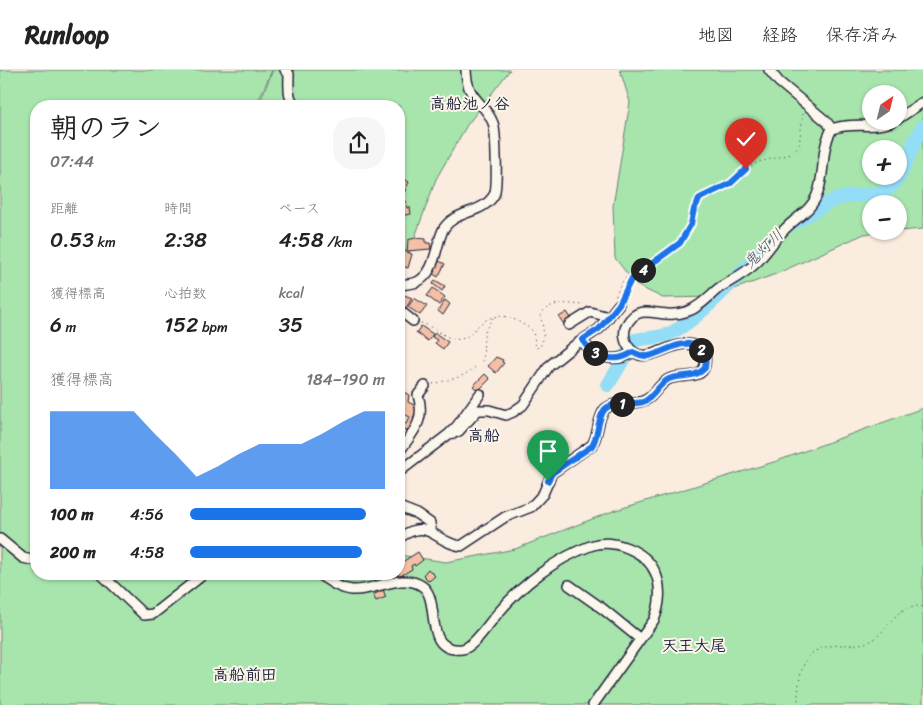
<!DOCTYPE html>
<html lang="ja">
<head>
<meta charset="utf-8">
<style>
  :root { --surface:#fff; --page:#f6f6f6; --text:#222; --muted:#767676; --line:#e0e0e0; --accent:#1a73e8 }
  body { margin:0; font-family:Sriracha,"Klee One",sans-serif; background:var(--page); color:var(--text); height:100vh; display:flex; flex-direction:column; font-size:19px; white-space:nowrap }
  * { box-sizing:border-box; margin:0 }
  p { font-size:16px; color:var(--muted) }
  .icon { flex:none; width:28px; height:28px; fill:none; stroke:currentColor; stroke-width:2; stroke-linecap:round; stroke-linejoin:round }
  .map { position:relative; flex:1; overflow:hidden }
  .sheet { position:absolute; left:30px; top:30px; width:375px; height:480px; display:flex; flex-direction:column; background:var(--surface); border-radius:20px; box-shadow:0 1px 4px #0004 }
  .sheet>* { flex:none }
  .needle { width:32px; rotate:35deg }
  .controls { position:absolute; left:862px; top:15px; display:grid; gap:10px }
  .controls a { display:grid; place-items:center; width:45px; height:45px; border-radius:50%; background:var(--surface); box-shadow:0 1px 4px #0004; font-size:25px }
  .pin { position:absolute; display:grid; place-items:center; width:42px; height:42px; color:#fff; margin:-51px -21px; border-radius:50% 50% 50% 0; rotate:-45deg; box-shadow:0 0 5px #0007 }
  .pin .icon { rotate:45deg }
  .km { position:absolute; width:25px; height:25px; margin:-12px; border-radius:50%; background:#222; color:#fff; font-size:14px; line-height:25px; text-align:center }
  .round { display:grid; place-items:center; flex:none; width:52px; height:52px; border-radius:20px; background:var(--page) }
  .head { display:flex; align-items:center; justify-content:space-between; height:85px; padding:0 20px }
  h1 { font-size:28px; font-weight:600; line-height:38px }
  .figures { display:grid; grid-template-columns:repeat(3,1fr); gap:8px; height:85px; padding:5px 20px }
  .figures div { display:grid; align-content:center }
  .figures b { font-size:21px; font-weight:600 }
  .figures small { font-size:14px; font-weight:400 }
  .figures p { font-size:14px }
  .chart { height:140px; padding:10px 20px }
  .chart p { display:flex; justify-content:space-between }
  .chart svg { width:100%; height:90px; margin-top:5px; fill:var(--accent); opacity:.7 }
  ul { padding:0 20px; list-style:none; font-size:16px }
  li { display:grid; grid-template-columns:80px 60px 1fr; align-items:center; height:38px }
  li i { height:12px; border-radius:6px; background:var(--accent) }
  header { display:flex; align-items:center; gap:30px; box-sizing:border-box; height:70px; padding:0 25px; background:var(--surface); border-bottom:1px solid var(--line) }
  header strong { font-size:24px }
  nav { display:flex; gap:28px; margin-inline-start:auto; font-size:18px }
  .map>svg:first-child { display:block }
</style>
</head>
<body>
<header>
<strong>Runloop</strong>
<nav><a>地図</a><a>経路</a><a>保存済み</a></nav>
</header>
<div class="map">
<svg width="923" height="635" viewBox="0 0 923 635">
  <rect width="100%" height="100%" fill="#faecde"/>
  <filter id="ink" filterUnits="userSpaceOnUse"><feTurbulence type="fractalNoise" baseFrequency=".02" numOctaves="2"/><feDisplacementMap in="SourceGraphic" scale="10" xChannelSelector="R" yChannelSelector="G"/><feConvolveMatrix kernelMatrix="1 2 1 2 8 2 1 2 1" color-interpolation-filters="sRGB"/></filter>
  <g filter="url(#ink)">
    <path fill="#a7e5ac" stroke="#648474" fill-rule="evenodd" d="M0,0h272l-16,36h-220v468h363v-19l47,7 69,-13 98,-38 164,-50 146,-53v297h-923z
      M273,0h237l-43,55 -31,54 -37,102v-175h-141z
      M620,0h303v159l-59,5 -88,40 -64,23 -49,1 -27,-13 -21,-27 -2,-52 17,-104zM871,24h28v27h-28zM871,79h28v27h-28zM871,134h28v27h-28z"/>
    <g fill="none" stroke-linecap="round" stroke-linejoin="round">
      <path stroke="#94ddf6" stroke-width="14" d="M790,155c18,-9 35,-24 55,-28 14,-3 39,-1 48,-12 15,-17 17,-41 30,-59
        M608,315l27,-45c10,-2 21,-2 31,-5 30,-10 81,-69 104,-93"/>
    </g>
    <path fill="#f4c0a6" stroke="#22223b" d="M403,109l6,3 -5,11 -5,-2z
      M406,131l1,7 3,-1 1,7 -12,2v-14z
      M415,168l11,1v4h4l1,6 -24,2 1,-11z
      M399,179l13,5 -4,14 -8,-3z
      M439,191l6,3 -7,13 -6,-4z
      M435,210l10,6 -3,5 -9,-7z
      M433,218l12,9 -6,8 -12,-9z
      M399,223l13,5 -6,10 -7,-5z
      M414,228l13,8 -7,9 -12,-8z
      M445,230l5,4 -7,11 -5,-4z
      M567,242l4,6 -8,5 -4,-6z
      M421,256l12,8 -5,7 -12,-8z
      M435,263l13,9 -5,7 -8,-6 2,-3 -5,-3z
      M496,287l7,3 -1,2 2,1 -8,10 -8,-7z
      M485,304l5,5 -12,12 -5,-5z
      M404,322l5,3 -1,7 10,5 -5,11 4,1 -6,12 -12,-3v-7l7,3 4,-7 -11,-5v-8z
      M418,482l5,8 -8,6 -1,-2 -3,2 1,3 -13,8 -1,-2 -6,4 -3,-5h10v-10z
      M428,499l7,7 -6,5 -6,-6z
      M383,520l3,7 -10,4 -3,-6z"/>
    <g fill="none" stroke-linecap="round" stroke-linejoin="round">
      <defs>
        <path id="minor" d="M285,0l4,4c0,11 -2,24 7,32
          M769,0l10,12 47,39 6,8
          M899,48l24,-16
          M399,215c6,-1 13,-1 18,-3 20,-10 18,-38 27,-54 12,-18 39,-14 50,-33 4,-7 2,-64 -1,-72 -9,-23 -26,-21 -27,-53
          M399,240l14,11
          M569,255l21,-13 19,5
          M582,270c11,18 34,24 51,12
          M449,364l9,-2 20,-22h11l17,5 7,-3 10,-7 26,-39 26,-21 24,-16 20,-25
          M399,382c14,-20 27,-31 19,-57l7,-9
          M399,402l50,-38 8,-8 23,-32
          M399,437l18,7 13,9 1,8
          M399,468c31,-22 35,5 62,8l44,-29 26,-10 12,-13 9,-21 40,-28c7,-10 5,-27 13,-36 10,-9 26,-4 38,-8 11,-3 15,-17 26,-22 10,-4 22,-1 31,-6 6,-4 6,-11 5,-18 -22,-33 -58,21 -77,-9 -4,-6 -5,-15 -1,-22 12,-21 29,-8 47,-10 6,0 17,-3 22,-7 9,-5 15,-13 23,-19 13,-8 27,-15 38,-26 10,-10 17,-22 27,-32 11,-12 27,-19 33,-35 9,-22 3,-46 15,-66 21,-8 42,1 61,-8
          M0,469l23,19 13,3
          M101,504l43,41 9,-1 51,-40
          M318,504c10,6 21,15 34,16 21,2 50,-18 70,-4 20,13 -1,67 40,63 12,-1 28,-28 37,-37 24,-28 56,-53 91,-66 22,-8 55,4 65,26 7,15 5,34 -1,48l-61,85
          M569,515l34,24 37,30"/>
      </defs>
      <use href="#minor" stroke="#22223b" stroke-width="12"/>
      <path stroke="#22223b" stroke-width="1" stroke-dasharray="1 4" stroke-linecap="butt" d="M616,226c4,-10 7,-22 20,-21
        M622,226l10,-18 48,-35 11,-19 3,-15 6,-10 31,-16 15,-14 12,-7 34,-8 7,-9 4,-31
        M421,253c13,3 27,19 40,16 7,-2 12,-7 16,-12 19,-19 37,-10 56,4l3,17 4,-1c6,-12 3,-20 0,-32 10,-15 29,-11 45,-10
        M433,314c24,-7 31,-5 50,-24 2,-21 -3,-25 11,-43
        M798,635c0,-17 1,-43 16,-53 16,-11 41,-4 57,-11 17,-9 27,-41 52,-34"/>
      <use href="#minor" stroke="#fbf7ec" stroke-width="9"/>
    </g>
  </g>
  <g fill="none" stroke-linecap="round" stroke-linejoin="round" filter="url(#ink)">
    <defs>
      <path id="route" d="M548,411l4,-8 40,-27c7,-11 5,-28 13,-37 10,-9 26,-4 38,-7 11,-4 15,-18 26,-23 12,-5 26,0 36,-11 1,-7 2,-13 -4,-19 -16,-14 -36,4 -53,7 -6,1 -10,-2 -15,-4 -17,12 -40,6 -51,-12l17,-11 20,-25 13,-26 48,-35 11,-19 3,-15 6,-11 31,-15 15,-14"/>
    </defs>
    <use href="#route" stroke="#fff" stroke-width="10"/>
    <use href="#route" stroke="#1a73e8" stroke-width="6"/>
  </g>
  <g text-anchor="middle" stroke-width="4" stroke-linejoin="round" paint-order="stroke">
    <g font-size="16" font-weight="bold" fill="#22223b" stroke="#fbf7ec">
      <text x="470" y="39">高船池ノ谷</text>
      <text x="484" y="371">高船</text>
      <text x="694" y="581">天王大尾</text>
      <text x="245" y="610">高船前田</text>
    </g>
    <g font-size="16" font-style="italic" fill="#445a73" stroke="#fbf7ec">
      <text transform="translate(763 178) rotate(-44)" y="6">鬼灯川</text>
    </g>
  </g>
</svg>
<div class="controls">
<a><svg class="needle" viewBox="-14 -14 28 28"><path d="M0-13l5 13h-10z" fill="#e53935"/><path d="M0 13l5-13h-10z" fill="#767676"/></svg></a>
<a>+</a>
<a>−</a>
</div>
<div class="pin" style="left:548px;top:411px;background:#1e9e55"><svg class="icon" aria-label="arrive" viewBox="0 0 24 24"><path d="M6 21V4h12l-3 4 3 4H6"/></svg></div>
<div class="pin" style="left:746px;top:99px;background:#d93025"><svg class="icon" aria-label="check" viewBox="0 0 24 24"><path d="M5 12l5 5 9-10"/></svg></div>
<b class="km" style="left:622px;top:334px">1</b>
<b class="km" style="left:701px;top:280px">2</b>
<b class="km" style="left:595px;top:283px">3</b>
<b class="km" style="left:643px;top:200px">4</b>
<section class="sheet">
<div class="head"><div><h1>朝のラン</h1><p>07:44</p></div><a class="round"><svg class="icon" aria-label="share" viewBox="0 0 24 24"><path d="M12 15V3M7 8l5-5 5 5M5 13v7h14v-7"/></svg></a></div>
<div class="figures">
<div><p>距離</p><b>0.53<small> km</small></b></div>
<div><p>時間</p><b>2:38</b></div>
<div><p>ペース</p><b>4:58<small> /km</small></b></div>
</div>
<div class="figures">
<div><p>獲得標高</p><b>6<small> m</small></b></div>
<div><p>心拍数</p><b>152<small> bpm</small></b></div>
<div><p>kcal</p><b>35</b></div>
</div>
<div class="chart"><p><span>獲得標高</span>184–190 m</p>
<svg viewBox="0 0 160 44" preserveAspectRatio="none"><path d="M0 44V6L10 6L20 6L30 6L40 6L50 17L60 27L70 38L80 33L90 27L100 22L110 22L120 22L130 17L140 11L150 6L160 6V44z"/></svg>
</div>
<ul>
<li><b>100 m</b>4:56<i style="width:90%"></i></li>
<li><b>200 m</b>4:58<i style="width:88%"></i></li>
</ul>
</section>
</div>
</body>
</html>
